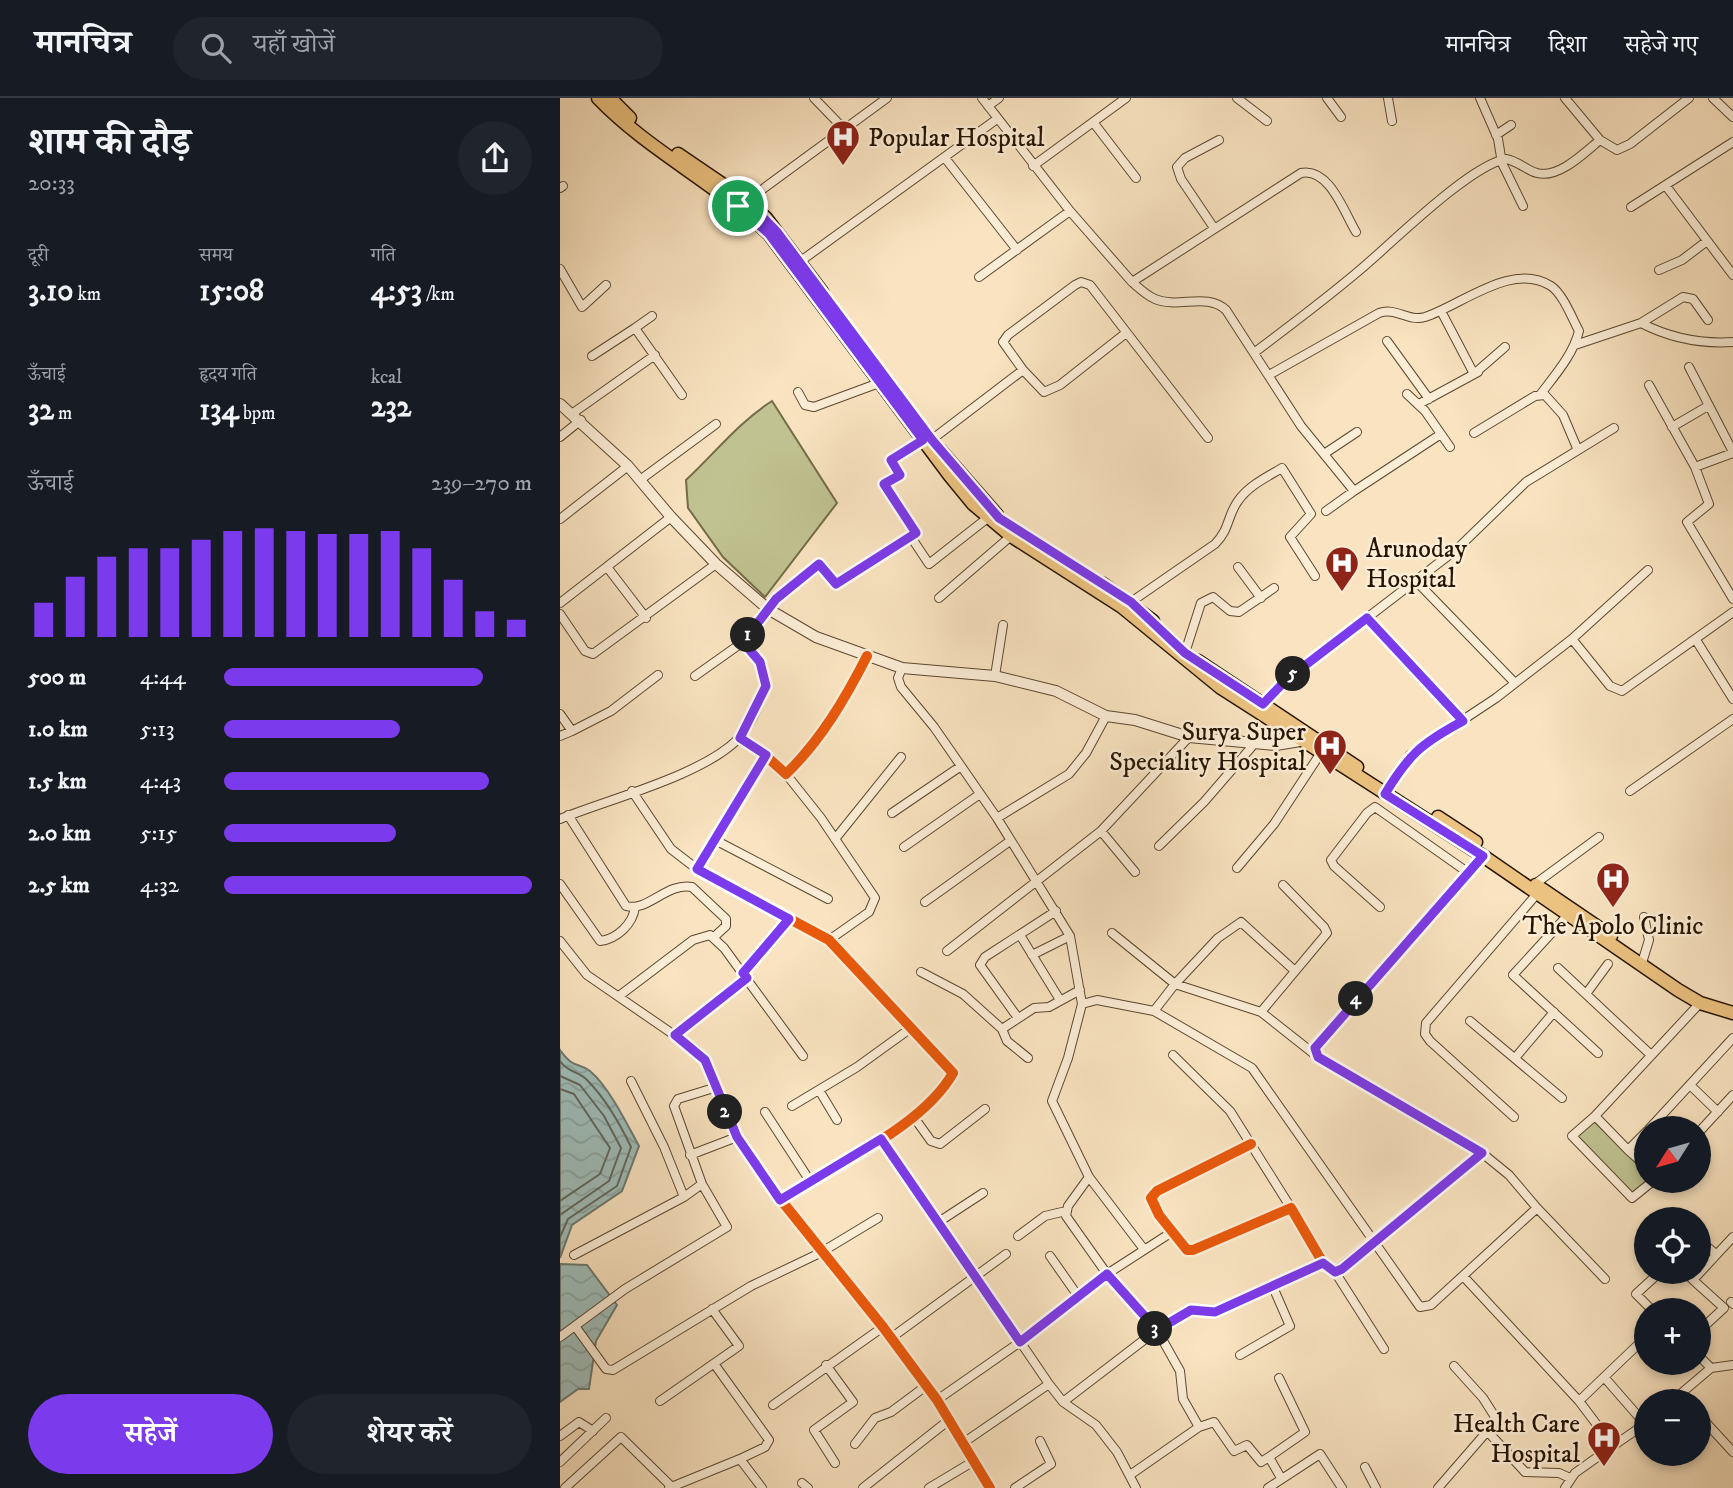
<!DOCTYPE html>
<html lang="hi">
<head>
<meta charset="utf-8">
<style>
	body { margin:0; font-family:"IM FELL DW Pica","Noto Serif Devanagari",serif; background:#20242c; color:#f1f3f6; height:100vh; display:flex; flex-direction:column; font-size:26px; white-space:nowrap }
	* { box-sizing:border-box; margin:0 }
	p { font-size:23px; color:#9ea1a6 }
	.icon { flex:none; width:38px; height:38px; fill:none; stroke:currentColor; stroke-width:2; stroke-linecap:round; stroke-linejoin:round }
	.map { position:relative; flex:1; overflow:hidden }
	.details { display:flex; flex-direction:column; background:#171b24; width:560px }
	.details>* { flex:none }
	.needle { width:46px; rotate:233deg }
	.fabs { position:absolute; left:1074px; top:1018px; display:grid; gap:14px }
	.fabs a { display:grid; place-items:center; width:77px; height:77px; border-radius:50%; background:#171b24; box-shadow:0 4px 10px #0003; font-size:35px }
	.pin { position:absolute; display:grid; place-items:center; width:60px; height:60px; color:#fff; margin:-30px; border:4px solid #fff; border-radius:50%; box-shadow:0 2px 7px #0007 }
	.km { position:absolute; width:35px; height:35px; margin:-18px; border-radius:50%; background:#222; color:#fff; font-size:19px; line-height:35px; text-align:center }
	.round { display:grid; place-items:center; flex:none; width:74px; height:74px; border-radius:37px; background:#20242c }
	.summary { display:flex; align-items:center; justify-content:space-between; height:119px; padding:0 28px }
	h1 { font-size:38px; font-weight:700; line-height:52px }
	.metrics { display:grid; grid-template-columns:repeat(3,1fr); gap:10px; height:119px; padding:7px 28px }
	.metrics div { display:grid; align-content:center }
	.metrics b { font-size:30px; font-weight:700 }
	.metrics small { font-size:19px; font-weight:400 }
	.metrics p { font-size:19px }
	.chart { height:196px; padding:14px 28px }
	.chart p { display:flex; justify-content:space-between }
	.chart svg { width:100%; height:126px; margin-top:7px; stroke:#7c3aed; stroke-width:6 }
	.primary-button { display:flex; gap:14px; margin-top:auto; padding:14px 28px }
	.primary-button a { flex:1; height:80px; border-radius:42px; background:#7c3aed; color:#fff; font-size:28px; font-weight:700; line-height:80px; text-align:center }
	.primary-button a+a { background:#20242c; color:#f1f3f6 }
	ul { padding:0 28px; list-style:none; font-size:23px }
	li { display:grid; grid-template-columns:112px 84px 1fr; align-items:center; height:52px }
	li i { height:18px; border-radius:9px; background:#7c3aed }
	header { display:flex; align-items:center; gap:42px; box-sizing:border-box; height:98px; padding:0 35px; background:#171b24; border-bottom:2px solid #363941 }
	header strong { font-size:33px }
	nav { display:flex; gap:38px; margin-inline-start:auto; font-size:24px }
	.search { width:490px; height:63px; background:#20242c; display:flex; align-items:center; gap:18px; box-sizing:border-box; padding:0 24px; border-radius:38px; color:#9ea1a6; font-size:26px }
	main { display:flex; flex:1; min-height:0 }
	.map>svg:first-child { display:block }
</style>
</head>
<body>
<header>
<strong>मानचित्र</strong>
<div class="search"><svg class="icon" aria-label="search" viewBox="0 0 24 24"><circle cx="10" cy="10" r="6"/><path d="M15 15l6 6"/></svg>यहाँ खोजें</div>
<nav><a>मानचित्र</a><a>दिशा</a><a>सहेजे गए</a></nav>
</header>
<main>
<section class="details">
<div class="summary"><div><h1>शाम की दौड़</h1><p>20:33</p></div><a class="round"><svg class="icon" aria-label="share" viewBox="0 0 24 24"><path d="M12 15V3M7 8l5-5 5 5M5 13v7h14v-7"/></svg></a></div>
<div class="metrics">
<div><p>दूरी</p><b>3.10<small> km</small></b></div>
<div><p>समय</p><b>15:08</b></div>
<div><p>गति</p><b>4:53<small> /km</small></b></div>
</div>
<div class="metrics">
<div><p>ऊँचाई</p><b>32<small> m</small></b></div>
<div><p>हृदय गति</p><b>134<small> bpm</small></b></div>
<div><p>kcal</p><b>232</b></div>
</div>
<div class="chart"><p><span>ऊँचाई</span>239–270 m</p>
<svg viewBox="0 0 160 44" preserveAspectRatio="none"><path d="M5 44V32M15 44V23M25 44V16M35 44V13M45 44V13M55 44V10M65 44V7M75 44V6M85 44V7M95 44V8M105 44V8M115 44V7M125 44V13M135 44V24M145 44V35M155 44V38"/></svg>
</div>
<ul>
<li><b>500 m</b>4:44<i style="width:84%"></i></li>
<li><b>1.0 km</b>5:13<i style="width:57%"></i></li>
<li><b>1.5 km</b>4:43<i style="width:86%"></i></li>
<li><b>2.0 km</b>5:15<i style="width:56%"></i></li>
<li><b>2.5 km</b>4:32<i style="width:100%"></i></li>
</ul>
<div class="primary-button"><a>सहेजें</a><a>शेयर करें</a></div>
</section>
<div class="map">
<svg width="1173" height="1390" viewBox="0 0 1173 1390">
	<defs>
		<pattern id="water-waves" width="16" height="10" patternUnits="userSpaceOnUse" patternTransform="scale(1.75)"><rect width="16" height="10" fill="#9fbdb9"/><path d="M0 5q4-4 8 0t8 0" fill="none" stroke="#89a29d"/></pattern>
	</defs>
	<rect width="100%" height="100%" fill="#f9e3c0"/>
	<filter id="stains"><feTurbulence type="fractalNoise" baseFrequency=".00286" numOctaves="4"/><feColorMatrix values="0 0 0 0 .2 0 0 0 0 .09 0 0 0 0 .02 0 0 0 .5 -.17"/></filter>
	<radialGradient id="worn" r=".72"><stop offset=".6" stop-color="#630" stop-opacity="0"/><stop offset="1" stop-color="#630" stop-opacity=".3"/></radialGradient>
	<path fill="#c0c391" stroke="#736c48" stroke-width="2" d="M212,303L277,405L205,499L163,459L128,410L126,382C155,355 179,324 212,303Z
		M1034,1023L1087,1074V1083L1070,1098L1014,1041Z"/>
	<path fill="url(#water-waves)" stroke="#6f796f" stroke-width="2" d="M0,952C15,972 16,963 30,973C49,989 67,1026 79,1048L62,1093L12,1127L0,1160Z
		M0,1166L27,1167L57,1207L36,1243L29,1291H18L0,1304Z"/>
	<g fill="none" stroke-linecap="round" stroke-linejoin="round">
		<path stroke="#62685c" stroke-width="2" d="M0,963C8,975 19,973 27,982C45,1000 60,1026 71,1049L57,1088L8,1121L0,1139
			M0,978L20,987L44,1018L61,1050L49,1083L0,1117
			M0,991L14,996L50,1050L40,1076L0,1103"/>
		<g stroke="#5b4830" stroke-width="10">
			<path id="minor" d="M254,0L284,31
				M422,0L510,113L572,184L741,75C769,69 784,114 796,134
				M677,0L707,23
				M767,0L781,19
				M828,0L832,23
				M920,0L938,41L942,65L963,108
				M1005,0L1040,42L1057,52L1070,46L1129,0
				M1153,0L1173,19
				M428,8L439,0
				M533,24L576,80
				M936,37L951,27
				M385,60L457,152
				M473,68L566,0
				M1106,88L1173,177
				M0,90L3,88
				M185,104L327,0
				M1071,109L1173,44
				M654,130L621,81L617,69L625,60L659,42
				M238,165L437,21
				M0,171L22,209L46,187
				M1099,172L1122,162L1147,143
				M419,179L510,113
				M572,184C579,190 586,197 595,201C618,211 647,194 666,212L741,328L794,393L881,336L890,349
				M881,213L914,276L945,249
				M1081,225L1123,199L1133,201L1148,222
				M75,230L92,218
				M566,235L500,287L484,294L463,272L443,244L448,237L515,187L521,184L530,187L648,340
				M827,243L869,301
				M1015,247L1081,225C1110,240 1141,246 1173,244
				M695,254C731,227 767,200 801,171C832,145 910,67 946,61C958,63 966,72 977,75C999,81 1025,54 1040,42
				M32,258L75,230L122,297
				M1129,269L1173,354
				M709,277L819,215C836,209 848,224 865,219C902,207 952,163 991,188C1003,196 1012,220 1019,233C1013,257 995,277 980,297
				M1089,287L1135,369L1149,406L1127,424L1173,501
				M238,294L245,307L254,309L319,285
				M847,296L865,313L881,336
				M859,306L918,274
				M13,315L95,257
				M1112,329L1148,308
				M914,335L975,298L985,297L1003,317L1017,350
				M0,339L21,322
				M366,346L463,272
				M764,356L797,334
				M1135,369L1173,355
				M80,382L156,326
				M766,413L794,393
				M0,421L68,368
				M351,439L369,466L430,418
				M47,469L86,520
				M678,469L701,500
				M856,483L955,585
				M379,500L451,438
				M0,505L111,419
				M568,506L655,446C670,431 667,418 678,403C688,388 707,379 722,370L751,416L730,439L755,478
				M0,516L25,553L33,556L156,466
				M807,520L903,623
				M1012,541L1088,472
				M1136,542L1173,601
				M307,558C285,601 261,642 226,676L206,658L137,771L269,842L393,975C362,1030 273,1067 221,1102L323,1229L377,1302L430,1390
				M623,561L641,505L653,499L670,513L679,514L714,490
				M342,570L338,580L341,589L374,629L437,720L510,838L522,906L508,960L492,1003L529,1079L508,1108L506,1118L547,1176L597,1232L631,1212L655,1214L763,1165
				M135,578L183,544L216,501L259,466L276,486L356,435L324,386L340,377L331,362L363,342
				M435,578L443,527
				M700,608L726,582L897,451L966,384L1054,330
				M0,616L12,633L0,638
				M12,633L51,613L98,577
				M180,640L206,658
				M226,676L261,720L315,800L309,814L269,842
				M72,693L111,751L137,771
				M1070,693L1173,621
				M825,696L850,657L936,600L1012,541L1050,588L1062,593L1173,514
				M332,715L401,668
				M8,717L66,808C88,814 107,784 132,789L166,821V828L154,839
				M437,720L509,676L526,655L546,618
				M0,721C49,701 143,677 178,641C191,628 199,606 206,588L200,564L183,544
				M541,733L575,774
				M275,741L341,659
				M155,742L268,801
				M599,748L644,704L695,645
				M344,749L420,696
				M677,770L714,726L760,656
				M0,786L40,843C57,841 73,826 75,809
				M975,786L1039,739
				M365,804L450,743
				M820,809L774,768L771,762L807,715L815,709L910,776
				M1007,818L953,877L1038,955
				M552,835L615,886L658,840L681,824L735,873
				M460,837L500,902
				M0,843L27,877L136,952L152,974L166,1019L177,1039L221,1102
				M387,853L541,733L629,639
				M472,857L510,838
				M1081,868L1089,842L1084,819
				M998,870L1091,957
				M361,874L403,896L442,931L474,910L489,909L520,892
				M183,875L229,821
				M1026,896L1048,866
				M59,898L133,842L150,837L164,850L243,958
				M522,906L537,902L594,913L615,886L701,914L758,959
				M594,913L692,970L860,1209L871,1207L977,1110L949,1077L922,1055
				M701,914L767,835L764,829L723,787
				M458,920L420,867L425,859L496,813
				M910,923L1002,1000
				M442,931L447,943L468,960
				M115,937L187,880
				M613,957L670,1013L731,1110
				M955,960L994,914
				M1130,987L1158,1014
				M259,992L277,1022
				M232,1008L297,969L351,930
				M205,1014L250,1083
				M353,1018L371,1043L380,1046L425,1011
				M1035,1018L1012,1038L1072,1100L1093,1083
				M954,1019L870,943L865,936L866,925L976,797
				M1089,1031L1173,940
				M1087,1033L1068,1052L1035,1018L1140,905
				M1139,1034L1173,997
				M321,1040L489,1286L503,1304L536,1327L557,1354L576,1390
				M691,1046L597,1093L591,1100L599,1117L627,1152H633L731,1110L763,1165L775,1174L922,1055L758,959L755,949L923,758
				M1068,1052L1087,1069
				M130,1057L177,1039
				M529,1079L583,1150
				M124,1099L142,1086
				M977,1110L1045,1181
				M1110,1116L1116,1122
				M377,1125L423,1095
				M458,1138L485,1118L506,1113
				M1139,1142L1156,1156
				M14,1157L124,1099L104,1049L71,983
				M490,1158L518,1198
				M775,1174L824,1251
				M1125,1174L1133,1182L1173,1139
				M904,1179L1019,1303L1053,1348L1085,1326
				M1133,1182L1164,1210L1139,1233
				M1171,1204L1173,1206
				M1093,1213L1076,1196L1100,1174
				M15,1228L46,1271L53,1272L191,1188L260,1155L318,1120
				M0,1239L65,1191L167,1129L142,1086L114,1008L118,1001L157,989
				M331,1240L446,1156
				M680,1257L730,1228L713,1189
				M1139,1258L1151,1270L1173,1267
				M155,1267L209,1342L205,1349L180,1361
				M266,1267L293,1304L254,1332L275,1365
				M1044,1279L1085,1326L1087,1325
				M377,1302L460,1244L547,1176L612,1134
				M100,1303L179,1248L152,1211
				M1019,1303L1087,1238
				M503,1304L597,1232L620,1273L623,1301L639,1329L570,1377
				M1111,1304L1151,1270
				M213,1307L323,1229
				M1139,1317L1173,1354
				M639,1329L654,1324L674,1353L687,1347L701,1364L709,1359L721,1380
				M929,1335L965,1374L999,1375L1010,1380
				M0,1338L19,1324L33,1333
				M403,1345L489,1286
				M295,1346L315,1320L331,1314L366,1288
				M709,1359L745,1334L719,1280
				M0,1364L46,1320
				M805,1369L816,1390
				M242,1385L248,1390
				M5,1390L61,1339L112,1389
				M109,1390L180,1361L202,1390
				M303,1390L389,1322
				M369,1390L414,1363
				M455,1390L491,1366L480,1343
				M708,1390L760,1356L782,1390
				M878,1390L937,1322L923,1300L894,1268
				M1005,1390L1015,1375L1053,1348"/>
		</g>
		<g stroke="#5b4830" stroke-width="12">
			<path id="tertiary" d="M0,306L68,368L111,419L156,466L208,511L256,539L342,570L435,578L496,593L546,618L575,622L629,639L716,647L746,642"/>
		</g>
		<g stroke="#261400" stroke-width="15">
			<path id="primary" d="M38,0C89,53 156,85 209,136L390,378L413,406L451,438L562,509L661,590L923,758L1118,892L1140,905L1173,915
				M50,0L70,20
				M118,56L187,103L206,120L262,194
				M380,352L437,417
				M543,486L593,523
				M638,563L797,669
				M878,719L916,744
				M976,787L1051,838"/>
		</g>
		<use href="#minor" stroke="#fbedd6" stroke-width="8"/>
		<use href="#tertiary" stroke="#fbedd6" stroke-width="10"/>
		<use href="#primary" stroke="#ecc280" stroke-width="12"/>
		<g stroke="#fbedd6" stroke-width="15">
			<path id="cycleway" d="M307,558C285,601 261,642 226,676L206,658L137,771L269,842L393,975C362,1030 273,1067 221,1102L323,1229L377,1302L430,1390
				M691,1046L597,1093L591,1100L599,1117L627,1152H633L731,1110L763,1165L775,1174L922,1055L758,959L755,949L923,758"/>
		</g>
		<use href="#cycleway" stroke="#e8590c" stroke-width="10"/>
	</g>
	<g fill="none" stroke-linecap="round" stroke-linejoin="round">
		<g stroke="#fff" stroke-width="14">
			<path id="route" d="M187,103L217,134L372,342L439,420L571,504L625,555L703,606L726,582L807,520L903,623C862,645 849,656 825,696L923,758L755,950L758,959L922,1055L782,1171L775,1174L763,1165L655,1214L631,1212L597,1232L547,1176L460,1244L321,1041L220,1102L177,1039L145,962L115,937L187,880L183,875L229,821L137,771L206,657L180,640L206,588L200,564L183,544L216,501L259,466L276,486L356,435L324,386L340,377L331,362L363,342L209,136L178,108Z"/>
		</g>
		<use href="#route" stroke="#7c3aed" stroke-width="9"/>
	</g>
	<defs>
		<g id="hospital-pin" transform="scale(1.75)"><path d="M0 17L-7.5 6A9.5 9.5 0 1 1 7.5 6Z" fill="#8f2418" stroke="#fbedd6"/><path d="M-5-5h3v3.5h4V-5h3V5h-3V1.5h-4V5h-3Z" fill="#fff"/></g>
	</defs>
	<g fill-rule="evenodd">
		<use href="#hospital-pin" x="283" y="39"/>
		<use href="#hospital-pin" x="782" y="465"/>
		<use href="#hospital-pin" x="770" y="648"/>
		<use href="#hospital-pin" x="1053" y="781"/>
		<use href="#hospital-pin" x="1044" y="1340"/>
	</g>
	<g text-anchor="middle" stroke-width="5" stroke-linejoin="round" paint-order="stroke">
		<g font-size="26" fill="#261400" stroke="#fbedd6" text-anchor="start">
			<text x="308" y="48">Popular Hospital</text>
			<text x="806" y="459">Arunoday<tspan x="806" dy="30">Hospital</tspan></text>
			<text x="746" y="642" text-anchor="end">Surya Super<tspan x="746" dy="30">Speciality Hospital</tspan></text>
			<text x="1053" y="836" text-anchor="middle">The Apolo Clinic</text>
			<text x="1020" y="1334" text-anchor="end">Health Care<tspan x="1020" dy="30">Hospital</tspan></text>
		</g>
	</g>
	<rect width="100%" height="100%" filter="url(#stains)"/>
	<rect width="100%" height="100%" fill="url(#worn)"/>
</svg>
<div class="fabs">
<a><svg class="needle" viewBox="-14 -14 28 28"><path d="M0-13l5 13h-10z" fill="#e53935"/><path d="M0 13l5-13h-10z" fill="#9ea1a6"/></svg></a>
<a><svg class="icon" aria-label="locate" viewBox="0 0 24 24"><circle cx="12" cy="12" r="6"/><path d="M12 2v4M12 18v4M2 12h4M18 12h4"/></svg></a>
<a>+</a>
<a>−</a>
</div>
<div class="pin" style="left:178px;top:108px;background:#1e9e55"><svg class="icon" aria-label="arrive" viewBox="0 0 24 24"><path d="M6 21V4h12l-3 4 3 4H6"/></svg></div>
<b class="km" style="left:188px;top:537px">1</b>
<b class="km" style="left:165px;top:1014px">2</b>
<b class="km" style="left:595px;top:1231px">3</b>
<b class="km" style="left:796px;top:901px">4</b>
<b class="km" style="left:733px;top:576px">5</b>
</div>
</main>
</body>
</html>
